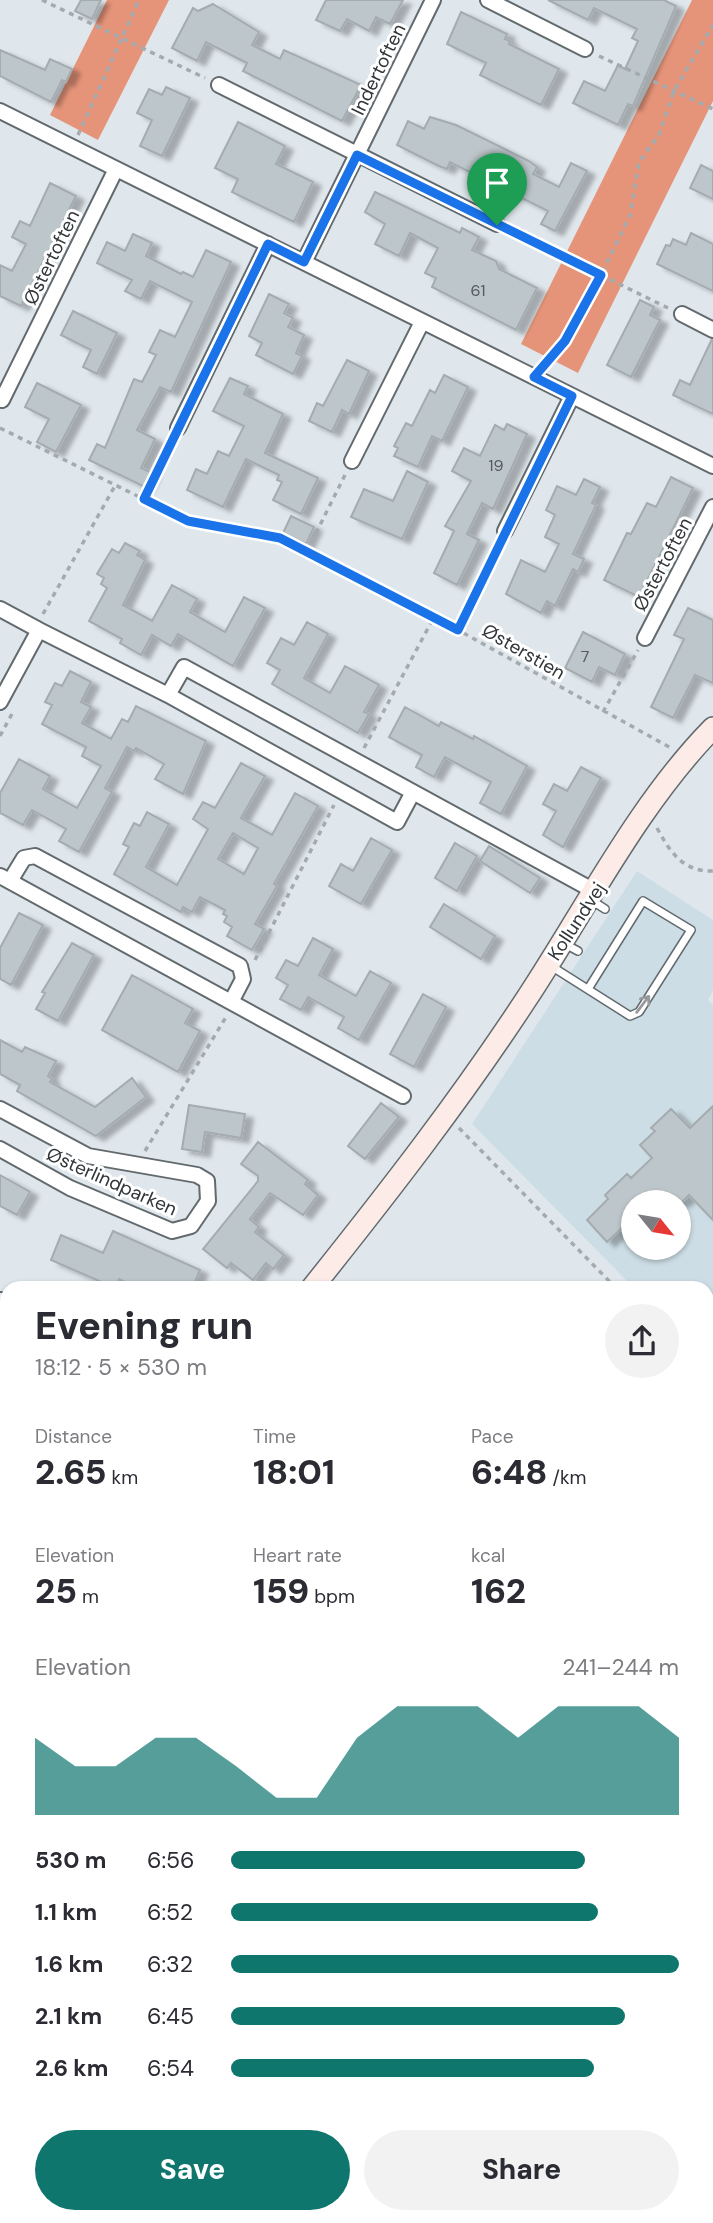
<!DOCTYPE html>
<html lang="en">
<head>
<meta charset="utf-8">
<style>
	body { margin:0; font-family:"DM Sans",sans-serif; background:#f2f2f3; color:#2b2b33; height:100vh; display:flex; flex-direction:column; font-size:26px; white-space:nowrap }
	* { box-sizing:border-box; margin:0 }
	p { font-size:23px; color:#7c7c81 }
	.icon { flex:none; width:38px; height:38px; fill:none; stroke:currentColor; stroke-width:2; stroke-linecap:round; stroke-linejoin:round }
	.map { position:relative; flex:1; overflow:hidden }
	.drawer { position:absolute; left:0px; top:1281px; width:714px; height:943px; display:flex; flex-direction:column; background:#fff; border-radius:21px 21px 0 0; box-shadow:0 2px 5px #0004 }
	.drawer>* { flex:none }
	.needle { width:46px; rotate:120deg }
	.tools { position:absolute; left:621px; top:1190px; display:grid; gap:14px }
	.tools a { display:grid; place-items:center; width:70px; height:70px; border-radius:50%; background:#fff; box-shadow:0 2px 5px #0004; font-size:35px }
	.pin { position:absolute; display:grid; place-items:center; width:60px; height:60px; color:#fff; margin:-72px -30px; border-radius:50% 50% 50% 0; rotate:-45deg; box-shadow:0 0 7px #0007 }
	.pin .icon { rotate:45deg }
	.round { display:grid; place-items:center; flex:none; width:74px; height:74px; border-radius:37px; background:#f2f2f3 }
	.overview { display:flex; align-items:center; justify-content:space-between; height:119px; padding:0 35px }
	h1 { font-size:38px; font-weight:800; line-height:52px }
	.figures { display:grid; grid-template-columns:repeat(3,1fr); gap:10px; height:119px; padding:7px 35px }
	.figures div { display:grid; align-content:center }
	.figures b { font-size:35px; font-weight:800 }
	.figures small { font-size:19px; font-weight:400 }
	.figures p { font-size:19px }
	.chart { height:196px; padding:14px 35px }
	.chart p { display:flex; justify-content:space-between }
	.chart svg { width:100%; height:126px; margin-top:7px; fill:#0f766e; opacity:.7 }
	.action { display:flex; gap:14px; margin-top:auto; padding:14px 35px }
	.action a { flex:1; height:80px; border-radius:42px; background:#0f766e; color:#fff; font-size:28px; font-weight:800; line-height:80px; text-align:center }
	.action a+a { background:#f2f2f3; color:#2b2b33 }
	ul { padding:0 35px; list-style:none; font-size:23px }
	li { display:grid; grid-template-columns:112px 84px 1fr; align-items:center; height:52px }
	li i { height:18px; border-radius:9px; background:#0f766e }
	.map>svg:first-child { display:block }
</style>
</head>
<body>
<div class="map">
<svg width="713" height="2223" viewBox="0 0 713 2223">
	<defs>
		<filter id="shadow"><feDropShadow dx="8" dy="4.5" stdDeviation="2" flood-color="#0004"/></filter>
	</defs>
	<rect width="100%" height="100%" fill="#dfe7ec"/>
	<path fill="#cddde5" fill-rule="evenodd" d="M637,871L713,920V990L708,1000L713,1005V1368L707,1362V1288H634L472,1124ZM634,1202H679V1248H634Z"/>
	<path fill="#e69479" d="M107,0H169L98,140L50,115Z
		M692,0H713V101L578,373L521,344Z
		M707,1823L713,1826V1869L707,1866Z"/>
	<path fill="#bdc6ca" stroke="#a4acb0" stroke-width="2" fill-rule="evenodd" filter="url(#shadow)" d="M81,0H101L92,19L75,11Z
		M326,0H403L390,24L376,17L369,31L347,19L340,31L316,20Z
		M548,0H664L676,6L633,106L628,104L618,125L573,103L584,81L605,91L618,65L625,69L638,41L632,38L637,29L594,8L588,20Z
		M213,4L259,32L252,45L280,59L284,50L361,85L342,121L243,71L247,63L206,42L197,61L172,48L193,8L198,11Z
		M461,12L507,34L505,39L510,41L509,44L559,69L541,105L480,75L486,63L447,44Z
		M0,50L45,70L50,59L72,69L66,82L62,80L51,102L0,76Z
		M166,87L190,98L162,156L140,146L152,120L137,113L149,89L162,95Z
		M430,117L456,125L529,161L537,167L533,174L559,187L571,163L587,171L555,231L541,224L548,211L450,162L447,169L439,166L397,145L408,121L424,129Z
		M238,122L285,146L276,164L313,182L294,222L232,192L238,179L215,168Z
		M701,165L713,171V199L690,188Z
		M50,183L76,196L21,306L0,296V265L12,271L26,244L12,237L20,221L30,226Z
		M375,192L460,233L462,228L479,237L472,250L496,261L499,269L537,288L516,330L432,287L436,278L425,273L438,248L410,233L399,256L375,244L385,224L365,212Z
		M691,233L713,244V291L657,264L666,245L670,246L673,239L686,245Z
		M133,234L152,243L146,256L181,274L183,272L193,277L206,250L231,262L171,392L160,387L137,430L155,439L141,468L152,473L145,487L89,460L97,444L105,448L134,379L142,382L156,355L149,352L160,330L175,337L192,302L150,281L141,299L125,291L132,280L97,263L107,242L125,251Z
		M269,294L289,304L284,313L293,318L288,327L304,335L296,353L302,356L293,374L256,355L262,343L249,336Z
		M640,300L654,307L650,315L660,320L631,377L607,365Z
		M73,311L117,333L97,374L83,367L91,350L61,335Z
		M712,339L713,340V414L673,395L680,380L690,385Z
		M347,360L369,371L349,414L342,410L332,432L309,421L317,403L323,406Z
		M444,375L468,387L442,441L432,436L418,467L394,456L398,448L394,446L406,423L412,426L430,390L435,393Z
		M230,378L248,386L244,394L283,414L265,453L318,478L301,514L273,500L282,482L277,480L279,475L246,459L223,507L187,490L196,469L207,474L218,451L229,456L244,426L213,411Z
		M37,383L81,405L56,452L37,442L49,419L25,407Z
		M507,424L527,434L493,509L482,503L467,534L479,540L457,585L434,573L454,531L445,526L471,481L452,471L464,448L480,456L495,425L504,430Z
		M407,471L428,482L402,539L351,517L364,489L393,501Z
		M671,477L693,488L639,597L604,580L627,533L631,534L647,503L656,507Z
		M584,479L600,487L592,503L596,505L573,554L584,559L578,572L573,569L555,606L547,601L541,613L506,594L521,560L545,572L559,544L545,537L555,515L546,510L557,486L576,495Z
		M291,516L314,527L306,544L283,533Z
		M125,543L140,551L137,555L145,560L123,605L152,621L172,585L197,599L190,612L225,632L244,597L265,608L233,666L178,634L171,646L152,635L141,655L120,643L122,639L89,621L107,588L101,584L104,578L97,574L112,549L119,553Z
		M688,608L713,620V683L695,675L673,718L651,707L684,639L674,635Z
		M307,622L328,634L304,678L330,693L345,666L379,685L364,712L369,714L358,733L272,684L280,670L267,663L281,638L294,645Z
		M583,632L625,654L615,675L599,667L592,682L565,668Z
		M70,671L91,682L81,702L91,707L82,723L111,739L122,719L128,722L136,706L206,741L183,794L155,779L164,764L136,748L134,751L127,747L105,788L112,792L79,852L59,841L66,829L32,810L23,825L0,813V793L19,759L50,776L43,789L77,808L101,766L82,756L86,747L42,724L52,705L45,702L55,683L62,686Z
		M405,707L439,726L441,722L473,739L474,736L527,766L501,814L480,803L491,782L445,757L434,777L416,767L422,755L389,737Z
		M241,763L265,776L241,818L272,835L295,793L318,806L274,884L277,886L255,924L264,929L252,950L227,936L232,927L224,922L227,916L223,914L225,910L200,897L192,912L183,907L181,912L114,874L129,847L123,844L134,823L140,826L147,812L169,824L146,867L177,885L208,829L193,819L203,802L215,808ZM233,833L258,848L244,874L218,859Z
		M581,767L601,778L563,847L543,835L556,811L543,804L554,784L567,791Z
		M371,838L392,850L361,904L329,886L341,864L353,871Z
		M455,843L477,856L457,891L435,878Z
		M489,846L540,878L530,893L480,861Z
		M444,904L495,936L481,959L430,927Z
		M19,913L43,925L11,985L0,979V948Z
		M313,938L333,949L319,975L356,996L370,971L391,983L359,1040L338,1028L344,1017L308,997L301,1010L280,999L288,985L276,978L286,960L298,966Z
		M72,943L94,955L58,1021L36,1009L45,993L42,992Z
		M132,975L193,1009L185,1023L200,1031L178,1072L102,1030Z
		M423,994L446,1007L414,1067L390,1054Z
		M0,1040L22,1052L25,1047L56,1061L48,1076L52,1079L50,1082L95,1107L132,1078L146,1097L96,1136L17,1091L20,1085L0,1074Z
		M381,1103L399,1117L365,1159L348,1146Z
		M189,1105L245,1114L241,1138L205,1132L202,1152L182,1149Z
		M713,1106V1220L689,1195L682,1202H634V1236L624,1226L607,1242L587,1220L608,1199L605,1195L627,1174L631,1178L652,1158L640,1145L655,1131L651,1128L671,1109L690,1128Z
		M258,1142L308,1180L305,1184L318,1195L303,1215L270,1193L250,1219L259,1227L255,1232L284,1255L273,1269L266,1263L253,1280L231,1263L227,1268L203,1249L258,1181V1176L241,1164Z
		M0,1175L30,1192L17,1215L0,1206Z
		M113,1231L200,1270L192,1288H138L119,1279L115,1288L51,1260L61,1235L103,1253Z"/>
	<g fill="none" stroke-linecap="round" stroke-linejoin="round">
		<g stroke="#626a6e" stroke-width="10">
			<path id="lane" d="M591,900L605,909
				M563,943L578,951
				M551,966L630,1016L639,1012L691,930L643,901L588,989"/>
		</g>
		<g stroke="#626a6e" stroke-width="18">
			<path id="street" d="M488,0L585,49
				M219,85L497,224
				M0,111L713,466
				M304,262L433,0
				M682,314L713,330
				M2,400L116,169
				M178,428L268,244
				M352,461L422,322
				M505,531L572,396
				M0,609L39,630
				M645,638L713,507
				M168,695L184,667L596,892
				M0,702L39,630L168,695L397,822L413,792
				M0,876L403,1096
				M10,881L24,858L35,856L240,966L243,979L231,1002
				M0,1109L88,1156L197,1175L207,1181L208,1201L191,1226L172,1231L70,1188L0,1149
				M0,1300L7,1304
				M0,1319L7,1323
				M4,1383L7,1387
				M0,1420L7,1412
				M0,1848L7,1853
				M707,2028L713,2031
				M458,2217L465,2223
				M253,2223L254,2217"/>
		</g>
		<g stroke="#626a6e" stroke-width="24">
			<path id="secondary" d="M312,1288C387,1194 461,1099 527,998C585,910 639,803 713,728
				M0,1676L7,1669
				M707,1768L713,1772
				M707,1793L713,1796"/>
		</g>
		<path stroke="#a4abaf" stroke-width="3.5" stroke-dasharray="5 5" stroke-linecap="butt" d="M42,0L205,78
			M599,56L713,109
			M78,135L139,0
			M511,231L668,308
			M545,365L565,341L601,275L630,215L639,162L659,135L674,91L713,25
			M0,428L188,521L280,538L458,630L671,748
			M144,499L172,441
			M307,551L345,475
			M43,614L116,484
			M458,630L499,543
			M603,712L638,650
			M0,736L13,712
			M364,748L434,617
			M657,828C670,852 683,872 713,871
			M255,960L334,805
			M459,1128L616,1288
			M145,1151L226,1017
			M707,1381L713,1387
			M707,1817L713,1820
			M235,2223V2217
			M275,2223L278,2217"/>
		<use href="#lane" stroke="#fff" stroke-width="7"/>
		<use href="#street" stroke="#fff" stroke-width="14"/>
		<use href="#secondary" stroke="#fcebe6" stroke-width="21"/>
	</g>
	<defs><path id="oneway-shaft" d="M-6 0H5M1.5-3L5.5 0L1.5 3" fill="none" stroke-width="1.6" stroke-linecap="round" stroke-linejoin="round" transform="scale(1.75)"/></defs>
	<use stroke="#989a9c" href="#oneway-shaft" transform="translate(643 1004) rotate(-53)"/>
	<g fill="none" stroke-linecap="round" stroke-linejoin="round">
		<g stroke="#fff" stroke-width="14">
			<path id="route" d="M357,155L601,275L565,341L534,377L572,396L458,630L280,538L188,521L144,499L268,244L304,262Z"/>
		</g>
		<use href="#route" stroke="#1a73e8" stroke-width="9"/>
	</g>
	<g text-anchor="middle" stroke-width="6" stroke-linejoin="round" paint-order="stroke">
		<g font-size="16" fill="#555a5c">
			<text x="478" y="296">61</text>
			<text x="496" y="471">19</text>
			<text x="585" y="662">7</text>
		</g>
		<g font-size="19" fill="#323638" stroke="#fff">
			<text transform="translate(378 69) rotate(-64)" y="7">Indertoften</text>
			<text transform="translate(51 257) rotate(-64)" y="7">Østertoften</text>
			<text transform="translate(662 564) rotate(-62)" y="7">Østertoften</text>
			<text transform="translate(524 651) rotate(30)" y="7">Østerstien</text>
			<text transform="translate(576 921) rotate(-57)" y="7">Kollundvej</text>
			<text transform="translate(112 1181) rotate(24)" y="7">Østerlindparken</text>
		</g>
	</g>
</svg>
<div class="tools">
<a><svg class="needle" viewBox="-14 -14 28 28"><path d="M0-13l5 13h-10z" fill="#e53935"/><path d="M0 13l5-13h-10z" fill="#7c7c81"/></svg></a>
</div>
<div class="pin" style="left:497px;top:225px;background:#1e9e55"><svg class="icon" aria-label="arrive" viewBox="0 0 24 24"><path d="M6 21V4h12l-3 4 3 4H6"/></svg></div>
<section class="drawer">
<div class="overview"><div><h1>Evening run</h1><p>18:12 · 5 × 530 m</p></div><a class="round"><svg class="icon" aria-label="share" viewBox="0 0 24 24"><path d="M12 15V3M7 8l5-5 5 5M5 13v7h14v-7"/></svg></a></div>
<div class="figures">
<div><p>Distance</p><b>2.65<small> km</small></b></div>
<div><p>Time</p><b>18:01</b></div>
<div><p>Pace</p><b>6:48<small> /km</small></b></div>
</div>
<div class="figures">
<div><p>Elevation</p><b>25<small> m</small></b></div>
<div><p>Heart rate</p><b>159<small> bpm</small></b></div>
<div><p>kcal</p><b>162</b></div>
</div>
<div class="chart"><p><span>Elevation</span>241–244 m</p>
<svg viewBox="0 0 160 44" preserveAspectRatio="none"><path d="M0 44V17L10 27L20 27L30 17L40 17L50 27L60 38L70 38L80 17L90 6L100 6L110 6L120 17L130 6L140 6L150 6L160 17V44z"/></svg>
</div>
<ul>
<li><b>530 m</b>6:56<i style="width:79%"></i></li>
<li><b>1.1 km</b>6:52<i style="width:82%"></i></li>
<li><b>1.6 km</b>6:32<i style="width:100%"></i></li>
<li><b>2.1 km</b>6:45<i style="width:88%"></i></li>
<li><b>2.6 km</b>6:54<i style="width:81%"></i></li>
</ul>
<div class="action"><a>Save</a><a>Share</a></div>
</section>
</div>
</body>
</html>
